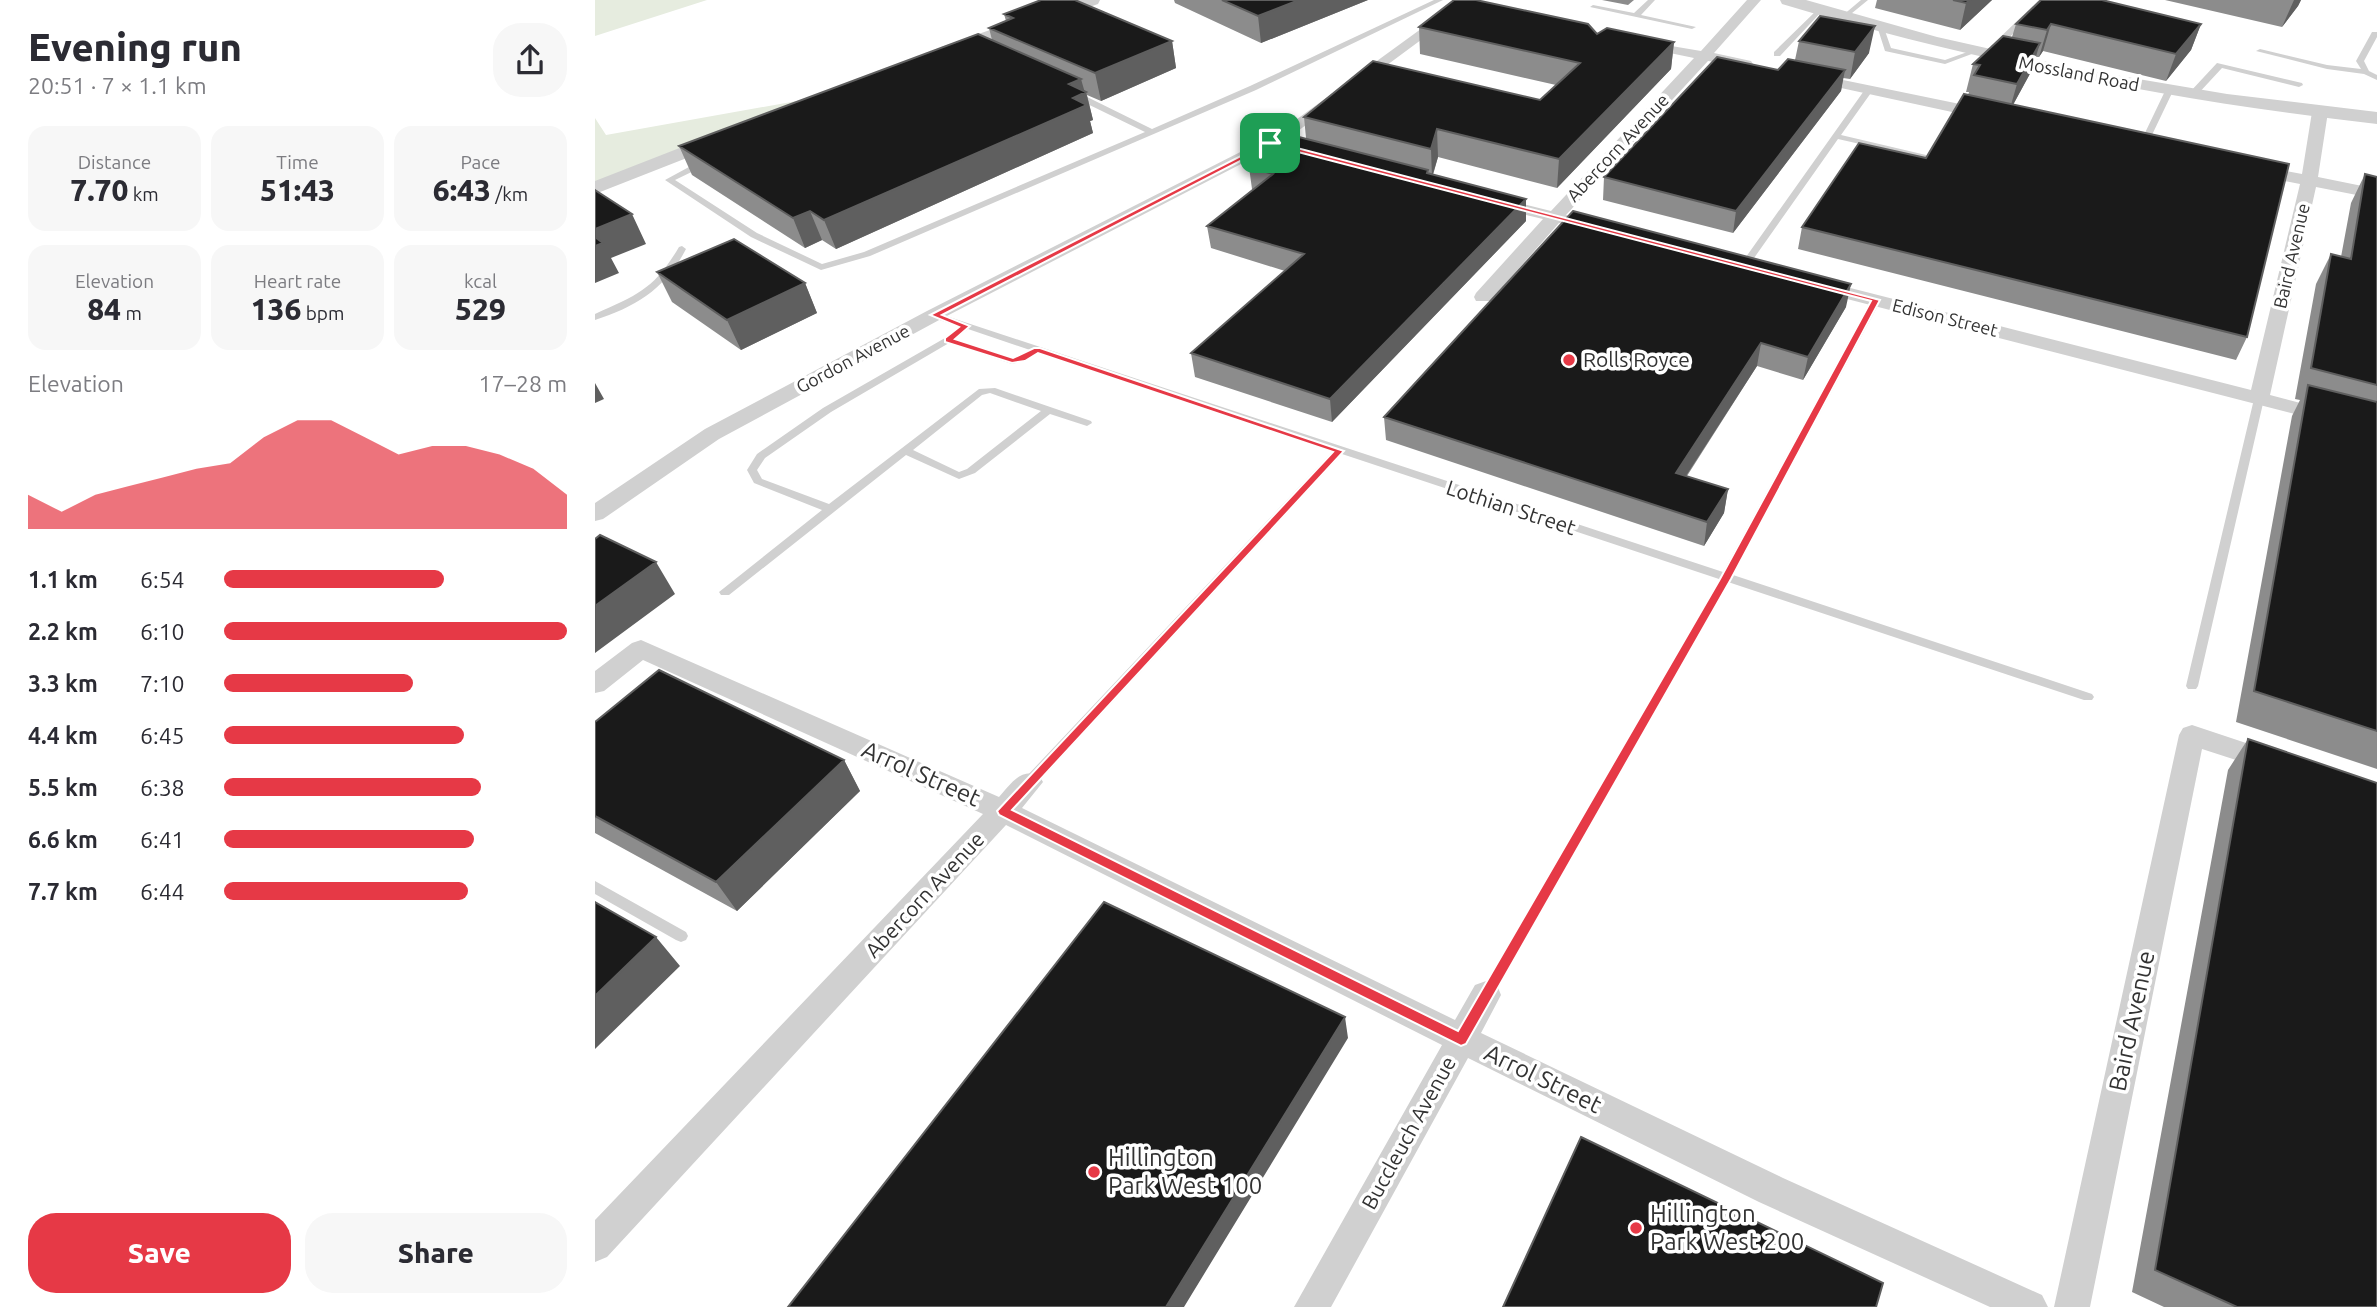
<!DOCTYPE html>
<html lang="en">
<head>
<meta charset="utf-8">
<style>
	body { margin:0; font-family:Ubuntu,sans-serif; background:#f7f7f7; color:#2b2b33; height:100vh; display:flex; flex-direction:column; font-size:26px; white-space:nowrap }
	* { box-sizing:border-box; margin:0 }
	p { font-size:23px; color:#7c7c81 }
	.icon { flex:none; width:38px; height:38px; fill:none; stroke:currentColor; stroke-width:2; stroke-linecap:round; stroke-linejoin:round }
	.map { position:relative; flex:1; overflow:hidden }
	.sheet { display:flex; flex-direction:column; background:#fff; width:595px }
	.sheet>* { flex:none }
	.pin { position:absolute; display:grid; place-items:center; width:60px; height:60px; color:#fff; margin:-30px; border-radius:14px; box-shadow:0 4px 10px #0006 }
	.round { display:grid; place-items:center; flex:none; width:74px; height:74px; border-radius:28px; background:#f7f7f7 }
	.headline { display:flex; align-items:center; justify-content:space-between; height:119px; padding:0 28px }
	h1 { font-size:38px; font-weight:800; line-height:52px }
	.figures { display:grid; grid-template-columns:repeat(3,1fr); gap:10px; height:119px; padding:7px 28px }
	.figures div { display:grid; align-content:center; border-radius:18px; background:#f7f7f7; text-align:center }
	.figures b { font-size:30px; font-weight:800 }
	.figures small { font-size:19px; font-weight:400 }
	.figures p { font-size:19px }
	.chart { height:196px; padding:14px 28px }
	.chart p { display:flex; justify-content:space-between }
	.chart svg { width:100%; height:126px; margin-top:7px; fill:#e63946; opacity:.7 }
	.action { display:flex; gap:14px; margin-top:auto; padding:14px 28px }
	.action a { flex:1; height:80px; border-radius:28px; background:#e63946; color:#fff; font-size:28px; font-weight:800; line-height:80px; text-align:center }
	.action a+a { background:#f7f7f7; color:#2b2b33 }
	ul { padding:0 28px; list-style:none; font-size:23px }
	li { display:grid; grid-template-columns:112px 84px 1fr; align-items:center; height:52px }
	li i { height:18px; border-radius:9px; background:#e63946 }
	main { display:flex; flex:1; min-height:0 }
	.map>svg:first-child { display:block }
</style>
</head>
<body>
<main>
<section class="sheet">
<div class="headline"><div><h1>Evening run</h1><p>20:51 · 7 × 1.1 km</p></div><a class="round"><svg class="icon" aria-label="share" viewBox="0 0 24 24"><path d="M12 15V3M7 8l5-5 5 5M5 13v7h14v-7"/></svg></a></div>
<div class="figures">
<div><p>Distance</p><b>7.70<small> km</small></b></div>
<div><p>Time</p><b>51:43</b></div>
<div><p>Pace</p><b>6:43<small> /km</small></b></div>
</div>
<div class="figures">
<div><p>Elevation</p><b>84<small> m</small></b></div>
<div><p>Heart rate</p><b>136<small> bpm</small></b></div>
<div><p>kcal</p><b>529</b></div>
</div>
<div class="chart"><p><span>Elevation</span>17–28 m</p>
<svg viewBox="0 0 160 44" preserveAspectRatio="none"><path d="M0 44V32L10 38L20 32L30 29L40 26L50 23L60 21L70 12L80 6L90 6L100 12L110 18L120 15L130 15L140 18L150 23L160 32V44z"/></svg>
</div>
<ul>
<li><b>1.1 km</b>6:54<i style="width:64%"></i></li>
<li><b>2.2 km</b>6:10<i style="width:100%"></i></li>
<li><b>3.3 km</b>7:10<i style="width:55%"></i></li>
<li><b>4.4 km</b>6:45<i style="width:70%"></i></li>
<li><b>5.5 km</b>6:38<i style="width:75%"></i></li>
<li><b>6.6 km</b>6:41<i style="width:73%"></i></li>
<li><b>7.7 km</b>6:44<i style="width:71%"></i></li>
</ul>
<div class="action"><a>Save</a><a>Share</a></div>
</section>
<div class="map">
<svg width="1782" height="1307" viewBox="0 0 1782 1307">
	<rect width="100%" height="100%" fill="#fff"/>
	<path fill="#e6ecdf" d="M0,0H112L0,36Z
		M213,99L0,184V118L11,135Z"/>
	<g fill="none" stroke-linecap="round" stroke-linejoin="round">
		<path stroke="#cdcdcd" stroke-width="4.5" stroke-dasharray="3.5 3.5" stroke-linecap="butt" d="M970,858L1123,592"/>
		<path stroke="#cdcdcd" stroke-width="5" stroke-dasharray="4.5 4.5" stroke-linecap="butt" d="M904,973L971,856"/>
		<path fill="#d0d0d0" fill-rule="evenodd" d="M839,0H848L661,90L275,256L226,270L156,237L70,180L105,161H111V165L80,180L162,233L227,264L269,252L550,132L476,96V92H482L557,129L655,86Z
			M1053,0H1060L1046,15L1101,27L1097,29L995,7L998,5L1039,13Z
			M1266,0H1273L1251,18H1247V16Z
			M1444,0H1451L1402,50H1396V46Z
			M1223,9L1228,10L1185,56H1179V52Z
			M1282,26L1289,28L1296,48L1350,60L1378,50L1382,52L1350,64L1290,51Z
			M1777,32H1782V37L1769,61L1774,71L1782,75V80L1769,74L1732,69L1661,51L1665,49L1732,65L1766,69L1761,61Z
			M1622,63L1707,83L1708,85L1704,87L1627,68L1601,96H1595V92Z
			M1271,88L1278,90L1246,135L1331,155V159L1243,139L1152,268H1146V264Z
			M1571,89L1578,91L1556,137L1549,139L1548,137Z
			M87,246L91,249C71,288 41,307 0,320V314C44,294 59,289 84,247Z
			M1281,297L1286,300L1138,575L1497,694L1499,697L1497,700H1489L1133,582H1126L1124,579L747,454L440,786L435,787L430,786L428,782L430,778L738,451L444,353L430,361L417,364L354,343L236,412L170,458L162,470L167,479L234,504L384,389L400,388L496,421L497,423L492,426L455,414L380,473L364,479L311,455L134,595H126L124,592L227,510L159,483L152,470L162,454L228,408L350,338L364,327L336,317L334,315L339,312L1128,572L1276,300ZM373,329L435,350L418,358L360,339ZM395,393L446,411L372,469L364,472L318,450L387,395Z
			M1664,396L1669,399L1603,686L1601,689H1593L1591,686L1659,399Z
			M0,881L91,932L93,936L91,940L86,942L81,940L0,894Z"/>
		<path fill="#d0d0d0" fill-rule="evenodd" d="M1152,0H1166L1119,53L1156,61L1158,64L1156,67L1113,61L971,215L1009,224L1012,228L1009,232L1003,233L964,223L895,301H881L879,297L881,293L948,219L893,206L890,202L893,198L899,197L956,211L1099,58L1041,46L1039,43L1041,40L1106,51Z
			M852,10L857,11V17L688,142L721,150L723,153L721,156L715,158L677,148L346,319L124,439L8,519L0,521V503L110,429L332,311L669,140L698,122Z
			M1214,73L1394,110L1402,115L1394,120L1209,80L1207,77Z
			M1725,107L1733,112L1723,177L1782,189V199L1721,187L1675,395L1782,423V435L1217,290L1215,286L1224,280L1656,390L1705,184L1653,174L1651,170L1659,165L1707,174L1717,112Z
			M46,640L404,797C416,784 425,768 444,775L448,782L427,808L860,1020L880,985L891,981L902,985L906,995L886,1033L1188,1178L1447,1295L1453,1307H1395L1164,1202L873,1058L736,1307H699L847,1045L411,825L12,1257L0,1262V1220L388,814L48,660L9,691L0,693V671L37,643Z
			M1597,725L1684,754L1688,761L1684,768L1675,771L1607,749L1495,1307H1459L1584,735L1588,728Z"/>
		<path fill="#d0d0d0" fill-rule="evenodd" d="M481,0H505L503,4L358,55L352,56L343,51L346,47Z
			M1185,0H1211L1342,37L1484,69L1632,94L1782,112V124C1579,101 1382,62 1187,4Z
			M123,133L133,139L130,143L0,194V181Z"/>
	</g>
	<path fill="#8c8c8c" d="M579,0H773L666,43L580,3Z
		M1007,0H1039L1033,5Z
		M1282,0H1397L1365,30L1280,8Z
		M1570,0H1706L1703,6L1687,27Z
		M409,14L577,41L581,68L506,101L492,95L498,120L495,121L498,133L241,249L227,240L210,248L97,175L84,146L397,40L394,28L411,21Z
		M1421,24H1606L1596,50L1571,81L1448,51L1444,57H1441L1437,70L1418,105L1652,337L1641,360L1203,249L1207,227L1331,158L1373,95L1374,92H1371L1378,64L1417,37Z
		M824,27L1002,34L1079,42L1076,69L962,188L843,157L838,175L931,221L737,422L600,377L596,353L690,271L616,248L612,226L658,189H657L654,167L711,138L709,117L945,100L961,85L825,54Z
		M1204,41L1274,53L1255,79L1248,78L1246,91L1138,233L1008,200L1009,177L1200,60Z
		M1770,174L1782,177V769L1641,722L1697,416L1705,400L1700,399L1721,284L1736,254L1746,257L1756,203Z
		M62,272L210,283L222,313L146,350L77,302Z
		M1251,307L1208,380L1162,366L1092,476L1133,489L1129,513L1109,546L791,440L789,417Z
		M0,722L249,760L265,791L142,911L0,833Z
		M1653,739L1782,1307H1569L1537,1292L1633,770Z"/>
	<path fill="#5f5f5f" d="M704,0H773L666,43L663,16Z
		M1375,0H1397L1365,30L1371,3Z
		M1699,0H1706L1703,6L1687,27Z
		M1456,24L1448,51L1444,57L1452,30Z
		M1606,24L1596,50L1571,81L1581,54Z
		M1280,26L1274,53L1255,79L1260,52Z
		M577,41L581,68L506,101L500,73Z
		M1079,42L1076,69L962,188L964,159Z
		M1445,43L1437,70L1414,112L1422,84Z
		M1250,70L1246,91L1138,233L1141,211Z
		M486,79L490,93L491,92L498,120L495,121L498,133L241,249L229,220L474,84Z
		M842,129L843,157L837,177L836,149Z
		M931,199V221L737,422L735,399Z
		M215,211L227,240L210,248L198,218Z
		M37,214L51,244L16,258L24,273L0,283V229Z
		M210,283L222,313L146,350L132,320Z
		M1256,284L1251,307L1208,380L1213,357Z
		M1166,343L1162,366L1078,496L1081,473Z
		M0,383L9,399L0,403Z
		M1133,489L1129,513L1109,546L1112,522Z
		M61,562L80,594L0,653V606Z
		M249,760L265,791L142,911L121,882Z
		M61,937L85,966L0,1049V996Z
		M750,1017L753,1038L589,1307H571Z"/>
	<path fill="#1a1a1a" stroke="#5f5f5f" stroke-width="2" d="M446,0H480L577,41L500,73L394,28L418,18L409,14Z
		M627,0H704L663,16Z
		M859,0H881L993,24L1002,34L1012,28L1079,42L964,159L842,129L836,149L709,117L778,61L945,100L985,63L824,27Z
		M1358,0H1375L1371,3Z
		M1446,0H1507L1606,24L1581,54L1456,24L1452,30L1421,24Z
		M1225,16L1280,26L1260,52L1204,41Z
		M383,34L486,79L474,84L491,92L478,98L492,105L229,220L215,211L198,218L84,146Z
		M1408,36L1445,43L1422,84L1379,75L1385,65L1378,64Z
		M1122,57L1183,70L1193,59L1250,70L1141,211L1009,177Z
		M1369,94L1694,164L1652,337L1207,227L1264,143L1331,158Z
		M696,135L833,170L832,173L931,199L735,399L596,353L709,254L612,226L678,174L654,167Z
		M1770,174L1782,177V385L1716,368L1736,254L1756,259Z
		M0,190L37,214L0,229Z
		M978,211L1256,284L1213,357L1166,343L1081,473L1133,489L1112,522L789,417Z
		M0,237L8,243L0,246Z
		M139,239L210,283L132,320L62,272Z
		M1713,385L1782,402V731L1659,691Z
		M5,535L61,562L0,606V539Z
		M64,670L249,760L121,882L0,816V722Z
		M1653,739L1782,783V1307H1642L1560,1270Z
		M0,902L61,937L0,996Z
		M509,902L750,1017L571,1307H193Z
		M986,1137L1288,1283L1281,1307H908Z"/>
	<path fill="#e63946" stroke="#fff" stroke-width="2" fill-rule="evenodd" d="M675,141L1285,300L1136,579L871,1044L866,1046L404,815L402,811L738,452L443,353L430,361L417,363L350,342V338L364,327L335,315ZM676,145L1276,301L1125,579L863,1031L417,810L749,451L445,348H439L418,358L360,339L375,326L347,315Z"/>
	<g fill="#e63946" stroke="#fff" stroke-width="2.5">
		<circle cx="974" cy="360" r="7"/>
		<circle cx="499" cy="1172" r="7"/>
		<circle cx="1041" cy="1228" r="7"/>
	</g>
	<g text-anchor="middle" stroke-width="7" stroke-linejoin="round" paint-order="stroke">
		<g font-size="18" fill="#333" stroke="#fff">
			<text transform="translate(1484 74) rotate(11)" y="6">Mossland Road</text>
			<text transform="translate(1023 148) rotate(-47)" y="6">Abercorn Avenue</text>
			<text transform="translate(1697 256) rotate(-77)" y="6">Baird Avenue</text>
			<text transform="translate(1350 318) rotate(14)" y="6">Edison Street</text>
			<text transform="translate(258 359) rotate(-28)" y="6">Gordon Avenue</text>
		</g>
		<g font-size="21" fill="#333" stroke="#fff" text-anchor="start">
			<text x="988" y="367">Rolls Royce</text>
		</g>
		<g font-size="21" fill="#333" stroke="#fff">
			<text transform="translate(916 508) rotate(18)" y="7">Lothian Street</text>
			<text transform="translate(330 895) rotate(-47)" y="7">Abercorn Avenue</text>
			<text transform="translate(814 1133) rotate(-61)" y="7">Buccleuch Avenue</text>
		</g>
		<g font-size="24" fill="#333" stroke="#fff">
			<text transform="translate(326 774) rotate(24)" y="8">Arrol Street</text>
			<text transform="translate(1537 1021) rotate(-78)" y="8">Baird Avenue</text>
			<text transform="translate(948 1079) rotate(26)" y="8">Arrol Street</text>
		</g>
		<g font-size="24" fill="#333" stroke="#fff" text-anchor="start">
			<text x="513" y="1166">Hillington<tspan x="513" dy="28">Park West 100</tspan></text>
			<text x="1055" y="1222">Hillington<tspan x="1055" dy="28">Park West 200</tspan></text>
		</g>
	</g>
</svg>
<div class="pin" style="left:675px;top:143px;background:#1e9e55"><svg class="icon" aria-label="arrive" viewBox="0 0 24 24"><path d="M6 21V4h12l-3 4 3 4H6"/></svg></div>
</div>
</main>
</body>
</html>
